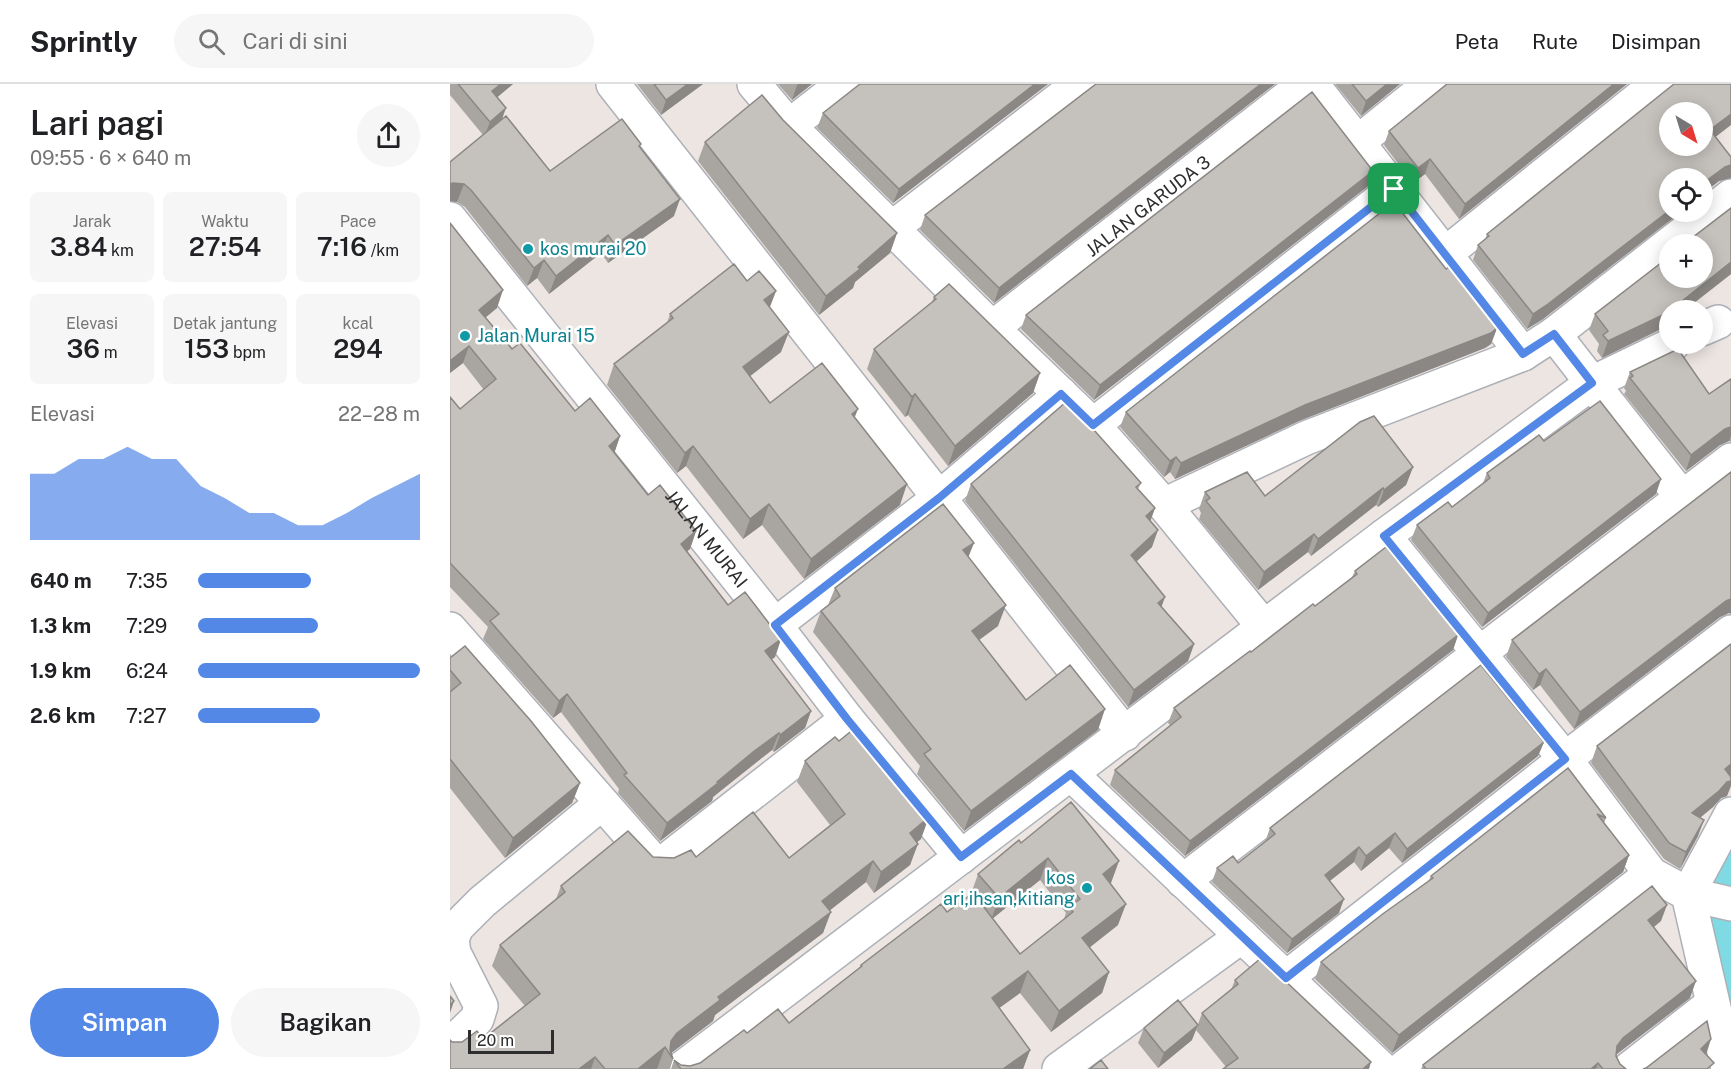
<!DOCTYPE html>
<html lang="id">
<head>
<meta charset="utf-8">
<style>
	body { margin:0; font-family:"Public Sans",sans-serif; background:#f6f6f6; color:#202124; height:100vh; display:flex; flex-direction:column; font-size:22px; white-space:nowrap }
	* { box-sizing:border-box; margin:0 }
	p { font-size:20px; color:#757577 }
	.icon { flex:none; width:33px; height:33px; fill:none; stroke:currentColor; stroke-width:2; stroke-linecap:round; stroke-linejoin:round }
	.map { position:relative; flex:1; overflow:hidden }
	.drawer { display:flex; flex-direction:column; background:#fff; width:450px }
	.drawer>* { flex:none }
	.needle { width:39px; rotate:142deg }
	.controls { position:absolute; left:1209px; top:18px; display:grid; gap:12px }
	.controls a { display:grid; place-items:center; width:54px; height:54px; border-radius:50%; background:#fff; box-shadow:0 3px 15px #0003; font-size:30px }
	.scale { position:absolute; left:18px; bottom:15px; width:86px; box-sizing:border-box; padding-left:6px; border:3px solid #2d2d2d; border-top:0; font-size:16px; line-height:21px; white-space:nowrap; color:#2d2d2d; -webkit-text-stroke:4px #fff; paint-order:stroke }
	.pin { position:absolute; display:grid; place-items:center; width:51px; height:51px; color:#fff; margin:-26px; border-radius:12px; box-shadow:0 3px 9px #0006 }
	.round { display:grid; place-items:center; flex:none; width:63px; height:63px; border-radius:32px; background:#f6f6f6 }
	.headline { display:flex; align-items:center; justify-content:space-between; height:102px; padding:0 30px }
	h1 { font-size:33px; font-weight:600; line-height:45px }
	.metrics { display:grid; grid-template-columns:repeat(3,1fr); gap:9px; height:102px; padding:6px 30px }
	.metrics div { display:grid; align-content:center; border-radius:9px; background:#f6f6f6; text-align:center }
	.metrics b { font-size:26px; font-weight:600 }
	.metrics small { font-size:16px; font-weight:400 }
	.metrics p { font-size:16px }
	.chart { height:168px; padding:12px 30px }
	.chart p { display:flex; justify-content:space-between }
	.chart svg { width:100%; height:108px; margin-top:6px; fill:#5388e7; opacity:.7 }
	.action { display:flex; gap:12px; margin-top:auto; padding:12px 30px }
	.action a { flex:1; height:69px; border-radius:36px; background:#5388e7; color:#fff; font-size:24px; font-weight:600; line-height:69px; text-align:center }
	.action a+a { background:#f6f6f6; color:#202124 }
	ul { padding:0 30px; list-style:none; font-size:20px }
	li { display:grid; grid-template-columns:96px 72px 1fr; align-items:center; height:45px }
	li i { height:15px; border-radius:8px; background:#5388e7 }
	header { display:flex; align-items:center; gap:36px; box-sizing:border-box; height:84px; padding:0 30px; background:#fff; border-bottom:2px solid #e0e0e0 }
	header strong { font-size:28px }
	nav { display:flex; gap:33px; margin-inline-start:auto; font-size:21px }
	.search { width:420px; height:54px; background:#f6f6f6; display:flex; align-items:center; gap:15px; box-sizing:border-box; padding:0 21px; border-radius:33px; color:#757577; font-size:22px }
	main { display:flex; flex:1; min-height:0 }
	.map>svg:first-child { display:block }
</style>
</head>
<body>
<header>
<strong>Sprintly</strong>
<div class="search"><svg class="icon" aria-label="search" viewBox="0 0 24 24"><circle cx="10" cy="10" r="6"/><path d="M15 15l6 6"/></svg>Cari di sini</div>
<nav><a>Peta</a><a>Rute</a><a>Disimpan</a></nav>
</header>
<main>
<section class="drawer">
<div class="headline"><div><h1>Lari pagi</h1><p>09:55 · 6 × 640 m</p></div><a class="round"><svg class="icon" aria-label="share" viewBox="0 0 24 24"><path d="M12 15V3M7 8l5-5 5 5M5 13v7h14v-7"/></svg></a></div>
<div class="metrics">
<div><p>Jarak</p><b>3.84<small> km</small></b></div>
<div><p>Waktu</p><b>27:54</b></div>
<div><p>Pace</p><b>7:16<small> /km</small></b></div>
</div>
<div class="metrics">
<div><p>Elevasi</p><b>36<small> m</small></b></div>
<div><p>Detak jantung</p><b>153<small> bpm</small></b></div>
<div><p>kcal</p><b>294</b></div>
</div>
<div class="chart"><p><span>Elevasi</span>22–28 m</p>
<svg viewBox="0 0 160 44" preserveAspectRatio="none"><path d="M0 44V17L10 17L20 11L30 11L40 6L50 11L60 11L70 22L80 27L90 33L100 33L110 38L120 38L130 33L140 27L150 22L160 17V44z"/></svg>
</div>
<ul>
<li><b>640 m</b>7:35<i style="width:51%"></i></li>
<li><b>1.3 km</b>7:29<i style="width:54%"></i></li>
<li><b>1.9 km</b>6:24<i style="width:100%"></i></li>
<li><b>2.6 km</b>7:27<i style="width:55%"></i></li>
</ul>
<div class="action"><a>Simpan</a><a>Bagikan</a></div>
</section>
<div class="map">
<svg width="1281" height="985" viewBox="0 0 1281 985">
	<rect width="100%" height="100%" fill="#ede5e1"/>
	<path fill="#80dae3" d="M1281,757V972L1249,820Z"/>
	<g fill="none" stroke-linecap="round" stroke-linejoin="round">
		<g stroke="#adb1b7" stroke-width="36">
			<g id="minor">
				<path d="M163,0L675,650"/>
				<path d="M304,0L339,42L542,244L643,341L714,421L814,543"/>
				<path d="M862,0L1073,270"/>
				<path d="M339,42L393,0"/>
				<path d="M908,58L980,0"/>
				<path id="s1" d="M0,135L325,541L397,635L511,773"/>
				<path d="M442,144L629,0"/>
				<path d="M995,170L1207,0"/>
				<path id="s2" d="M542,244L855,0"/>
				<path d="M1252,245L1268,238"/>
				<path d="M1223,260L1142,299L1232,413"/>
				<path d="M643,341L944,105"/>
				<path d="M714,421L856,354L1073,270L1104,250L1281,112"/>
				<path d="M934,452L1115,675L1201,790L1238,810L1281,820"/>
				<path d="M325,541L489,414L611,310"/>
				<path d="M0,545L203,777H211L218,775L397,635"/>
				<path d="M621,690L932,985"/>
				<path d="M733,797L1281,376"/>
				<path d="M836,894L1115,675L1281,548"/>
				<path d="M0,961L27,935L31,922L4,869L2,855L7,843L32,818L152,719"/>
				<path d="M231,985L934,452L1142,299L1104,250"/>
				<path d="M609,985L792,852"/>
				<path d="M952,985L1201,790"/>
				<path d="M1179,985L1262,920"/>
				<path d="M1278,985L1238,810L1281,730"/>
			</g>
		</g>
		<use href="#minor" stroke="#fff" stroke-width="33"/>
	</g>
	<path fill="#a9a6a2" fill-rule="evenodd" d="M0,0H63L47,13L52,35L100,87L190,63L224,132L158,179L151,169L99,210L87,194L77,202L15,123L7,118L0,117V78L33,51L0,11Z
		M187,0H253L211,31Z
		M328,0H362L342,16Z
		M598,0L443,119L367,44L373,29Z
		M646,0H825L544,219L470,146L475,131Z
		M885,0H950L911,32Z
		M1177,0L1009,135L975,90L963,99L934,61L939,47Z
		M333,36L447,149L440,169L405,198L403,204L369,231L248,77L255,58Z
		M1266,53L1281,73V94L1269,97L1252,110V94L1093,235L1077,245L1023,176L1028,161L1035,156L1037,150Z
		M923,87L918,102L644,316L571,245L576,231Z
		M1281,124V190L1235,226H1220V238L1211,245L1152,274L1147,267L1149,260L1139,246L1145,230Z
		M0,139L47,224L35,233L62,265L125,327L170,352L164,369L198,411L246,447L240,465L237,467L278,521L331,555L325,573L321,576L361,627L355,644L324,668L322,666L297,685L263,713L262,717L210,757L168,709L169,705L111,628L103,634L33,555L38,543L0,503V313L10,325L34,306L13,279L0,289Z
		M996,185L1047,244L1041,260L1035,264L849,337L725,395L720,388L714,393L670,343L676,328Z
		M297,197L326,207L320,223L331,268L300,292L320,319L405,334L450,421L354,495L312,441L293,455L236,382L227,389L157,301L164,280L217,239L220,230Z
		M484,213L590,289L583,309L498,382L458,331L455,333L417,285L424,265L482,218Z
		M1180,288L1259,310L1281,295V358L1279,357L1270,361L1236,387L1174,310L1176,307L1174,304Z
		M963,383L956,401L928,423L926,421L861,472L858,468L808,506L749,435L751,429L749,425L755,408L815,412Z
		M1037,389L1206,410L1032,543L961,456L967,441L1002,423L1033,399Z
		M691,399L688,405L705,424L700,437L702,463L686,478L712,523L744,560L738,577L678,623L515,417L521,400Z
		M518,473L548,542L529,556L576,616L648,646L514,747L467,690L470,682L363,548L371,527L378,521L385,504Z
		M905,487L1008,551L1003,566L735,772L660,701L665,686L720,641L718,639L724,624L865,522L902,493Z
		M1279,529L1270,533L1124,645L1090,601L1083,606L1056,573L1062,556Z
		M1281,560V691L1277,712L1271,714L1263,723L1250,734L1248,752L1230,785L1214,775L1141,679L1147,662Z
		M0,574L130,699L122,719L55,774L0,704Z
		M1094,658L1088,672L952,779L939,764L911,787L904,778L880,797L889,829L837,869L762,798L767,784L788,779L815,758L820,744Z
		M355,677L471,755L467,758L460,781L424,809L416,798L380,826L373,849L265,931L263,937L221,969L223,975L220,985H0L2,958H12L33,955L75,922L42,882L50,861L106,815L111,802L203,773L224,774L246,773L339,774L380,741L347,698Z
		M1118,684L1156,734L1154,739L1179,771L1173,788L942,969L865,895L871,878L979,796L981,792Z
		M571,759L661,799H660L668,841L640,863L659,888L652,909L601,948L570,909L549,924L580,966L573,985H221L224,976L231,981L240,982L250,979L297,949L339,939L409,884L411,881L497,828L521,810L528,790ZM590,796L616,829L614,835L570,870L542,834Z
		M1211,837L1204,843L1240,914L1167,970L1166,972L1170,980L1176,985H971L973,981Z
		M785,896L919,985L776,983L746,946L752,929L781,906Z
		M694,944L742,956L708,984L688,959Z"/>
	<path fill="#8a8784" d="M51,0H63L37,22L42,7Z
		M238,0H253L211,31L216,16Z
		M349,0H362L342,16L347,1Z
		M585,0H598L443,119L449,105Z
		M811,0H825L544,219L549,204Z
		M937,0H950L911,32L916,17Z
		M1164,0H1177L1009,135L1015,120Z
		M56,24L51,38L34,53L40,38Z
		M1281,30V41L1255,61L1260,46Z
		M980,75L975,90L963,99L968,84Z
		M1281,81V94L1269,97L1252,110V100L1275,83Z
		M923,87L918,102L644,316L650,301Z
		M3,99L14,100L7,118L0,117V100Z
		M230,115L224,132L158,179L165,161Z
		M1220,126V128H1231L1093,235L1077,245L1083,230Z
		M447,149L440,169L405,198L403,204L369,231L376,212Z
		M158,151L151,169L99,210L106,192Z
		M94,176L87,194L77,202L84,184Z
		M1281,178V190L1235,226H1220Z
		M53,206L47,224L23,244L29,226Z
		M326,207L318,227L314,216Z
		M1220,227V238L1211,245L1152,274L1158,257Z
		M1047,244L1041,260L1035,264L849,337L725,395L731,379L855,321Z
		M339,248L331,268L285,304L293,283Z
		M19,262L13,279L0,289V277Z
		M590,289L583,309L498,382L505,362Z
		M465,310L458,331L455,333L462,313Z
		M408,325L400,345L402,330Z
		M1281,343V352L1279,357L1270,361L1236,387L1241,371L1275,345Z
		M170,352L164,370L159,362Z
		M243,362L236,382L227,389L235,369Z
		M726,373L720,388L714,393L720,377Z
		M963,383L956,401L928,423L934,406Z
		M1211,395L1206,410L1032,543L1038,529Z
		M457,400L450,421L354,495L361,475Z
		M933,404L926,421L861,472L868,455Z
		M319,420L312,441L293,455L300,435Z
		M705,424L699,441L696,432Z
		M708,446L702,463L675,488L681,471Z
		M246,447L240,465L225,477L231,460Z
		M864,450L858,468L808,506L814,488Z
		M524,459L516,479L513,466Z
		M715,513L709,530L708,519Z
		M1281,515V530L1279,529L1270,533L1124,645L1130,628L1276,517Z
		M556,521L548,542L514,567L522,547Z
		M1008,551L1003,566L735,772L740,757Z
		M331,555L325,573L309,585L315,567Z
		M744,560L738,577L678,623L684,606Z
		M1096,585L1090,601L1083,606L1089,590Z
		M117,610L111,628L103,634L109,617Z
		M655,625L648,646L514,747L521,727Z
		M361,627L355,644L324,668L330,651Z
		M329,649L322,666L263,713L262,717L210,757L217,739L303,668Z
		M1094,658L1088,672L952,779L957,765Z
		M1281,680V691L1269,701L1275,685Z
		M1281,697V702L1277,712L1271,714L1263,723L1236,745L1242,729L1277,698Z
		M130,699L122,719L55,774L63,754Z
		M479,733L471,755L452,770L460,749Z
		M1254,736L1248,752L1230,785L1236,768Z
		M945,749L939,764L911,787L916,772Z
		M468,760L460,781L424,809L431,788Z
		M909,763L904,778L869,805L875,791Z
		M1179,771L1173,788L942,969L949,951Z
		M598,774L590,796L541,836L549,814Z
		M423,777L416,798L365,838L372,817Z
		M669,777L661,799L645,811L653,790Z
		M894,815L889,829L837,869L842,855Z
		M676,820L668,841L625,875L632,854Z
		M1217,821L1211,837L1192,852L1198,836Z
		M381,828L373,849L265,931L263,937L220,970L221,957L227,949L268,913Z
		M578,887L570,909L534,935L542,914Z
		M659,888L652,909L601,948L609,927Z
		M1246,897L1240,914L1167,970L1161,979L1167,962L1173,954Z
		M4,917L0,929V921Z
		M748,941L742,956L708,984L714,969Z
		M1261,955L1256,971L1251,965Z
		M215,963L207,985H188Z
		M580,966L573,985H553Z
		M145,973L141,985H129Z
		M921,978L919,985H913Z
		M1148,979L1146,985H1141Z"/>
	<path fill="#c5c1bc" stroke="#8a8784" stroke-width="1.5" fill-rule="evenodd" d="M8,0H51L42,7L56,24L40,38Z
		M204,0H238L216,16Z
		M410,0H585L449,105L373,29Z
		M646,0H811L549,204L475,131Z
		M902,0H937L916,17Z
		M997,0H1164L1015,120L980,75L968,84L939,47Z
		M1224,0H1281V30L1260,46L1281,73V81L1275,83L1252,100V94H1220V126L1098,220L1083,230L1028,161L1039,152L1037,150ZM1220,28H1252V62H1220Z
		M862,8L923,87L650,301L576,231Z
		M312,11L333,36L447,149L408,183L410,185L376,212L255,58Z
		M56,32L100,87L172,35L191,60L189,62L230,115L165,161L158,151L106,192L94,176L84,184L21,106L14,100L3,99L0,100V78Z
		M944,118L996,185L999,183L1047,244L1041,249L855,321L731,379L726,373L720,377L676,328Z
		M1281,124V178L1217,229L1158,257L1153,251L1158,247L1145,230L1220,172V194H1252V160H1234Z
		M0,139L53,206L29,226L62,265L70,259L125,327L140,314L170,352L159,362L198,411L210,401L246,447L231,460L278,521L295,508L331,555L315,567L361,627L330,651L329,649L303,668L267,698L268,699L217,739L174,691L177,689L117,610L109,617L40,537L49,530L0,479V313L10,325L46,295L19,262L0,277Z
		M284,180L297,197L309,187L326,207L314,216L339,248L293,283L320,319L372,279L408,325L402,330L457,400L361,475L319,420L300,435L243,362L235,369L164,280L223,234L220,230Z
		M499,200L590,289L505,362L465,310L462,313L424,265L486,215L484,213Z
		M1228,265L1259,310L1281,295V343L1275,345L1241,371L1180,294L1183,292L1180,288Z
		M1150,317L1211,395L1038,529L967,441L998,418L1002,423L1040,394L1037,389L1089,351L1094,357Z
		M616,318L636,337L691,399L686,403L705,424L696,432L708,446L681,471L715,513L708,519L744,560L684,606L521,400Z
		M924,332L963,383L934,406L933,404L868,455L864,450L814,488L756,417L760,414L755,408L797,388L815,412L910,338Z
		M1281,388V515L1276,517L1130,628L1096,585L1089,590L1062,556Z
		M493,420L524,459L513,466L556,521L522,547L576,616L620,581L655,625L521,727L474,670L481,665L371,527L390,512L385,504Z
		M936,463L1008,551L740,757L665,686L731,633L724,624L800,567L801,568L863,520L865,522L907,490L905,487Z
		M1281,560V680L1275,685L1281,693V697L1277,698L1269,707L1242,729L1254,736L1236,768L1219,759L1147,662Z
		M15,562L81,637L130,699L63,754L0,675V608L11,599L0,586V574Z
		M1031,581L1094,658L957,765L945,749L916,772L909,763L875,791L894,815L842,855L767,784L783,772L788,779L825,750L820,744Z
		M405,644L442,694L445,692L479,733L460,749L468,760L431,788L423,777L372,817L381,828L268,913L270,916L227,949L221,957L220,966L223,975L215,963L188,985H155L145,973L129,985H0V956L2,958H12L27,947L33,955L90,910L50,861L115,808L111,802L178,747L203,773L224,774L241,766L246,773L303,728L339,774L395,730L355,677L385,653L389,657Z
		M1118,684L1156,734L1147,730L1179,771L949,951L871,878L934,829L983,794L981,792Z
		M621,718L669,777L653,790L676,820L632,854L659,888L609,927L578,887L542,914L580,966L553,985H231L224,976L231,981L240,982L250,979L294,946L297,949L328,925L339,939L412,882L411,881L491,820L497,828L523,809L570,870L623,828L619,823L630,815L598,774L549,814L528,790L569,756L571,759Z
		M1202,802L1217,821L1198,836L1246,897L1173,954L1167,962L1166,972L1170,980L1176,985H1153L1148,979L1141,985H976L973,981Z
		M811,874L921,978L913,985H773L788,974L752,929L788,900L785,896Z
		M0,912L4,917L0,921Z
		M728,916L748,941L714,969L694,944Z
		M1257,937L1261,955L1251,965L1264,979L1257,985H1193L1196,984Z
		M651,976L658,985H640Z"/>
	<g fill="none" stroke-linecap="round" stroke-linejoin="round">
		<g stroke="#fff" stroke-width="12">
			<path id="route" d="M944,105L1073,270L1104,250L1142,299L934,452L1115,675L836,894L621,690L511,773L397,635L325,541L489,414L611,310L643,341Z"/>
		</g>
		<use href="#route" stroke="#5388e7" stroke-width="8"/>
	</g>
	<g fill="#0f9aa8" stroke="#fff" stroke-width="2">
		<circle cx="78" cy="165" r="6"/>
		<circle cx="15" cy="252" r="6"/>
		<circle cx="637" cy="804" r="6"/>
	</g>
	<g text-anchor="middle" stroke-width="5" stroke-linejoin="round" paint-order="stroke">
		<g font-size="18" fill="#2d2d2d" stroke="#fff">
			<text dy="6" stroke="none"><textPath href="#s2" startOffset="198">JALAN GARUDA 3</textPath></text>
			<text dy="6" stroke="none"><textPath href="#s1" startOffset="410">JALAN MURAI</textPath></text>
		</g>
		<g font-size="18" fill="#0d838f" stroke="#fff" text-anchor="start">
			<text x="90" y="171">kos murai 20</text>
			<text x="27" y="258">Jalan Murai 15</text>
			<text x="625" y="800" text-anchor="end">kos<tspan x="625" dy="21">ari,ihsan,kitiang</tspan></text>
		</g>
	</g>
</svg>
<div class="controls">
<a><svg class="needle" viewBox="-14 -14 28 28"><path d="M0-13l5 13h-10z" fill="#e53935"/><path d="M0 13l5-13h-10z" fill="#757577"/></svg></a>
<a><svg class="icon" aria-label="locate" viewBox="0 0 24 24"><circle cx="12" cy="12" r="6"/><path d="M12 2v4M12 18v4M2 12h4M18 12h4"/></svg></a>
<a>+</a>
<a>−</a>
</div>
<div class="scale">20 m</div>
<div class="pin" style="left:944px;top:105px;background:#1e9e55"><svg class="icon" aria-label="arrive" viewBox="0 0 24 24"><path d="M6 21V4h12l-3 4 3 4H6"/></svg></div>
</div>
</main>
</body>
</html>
